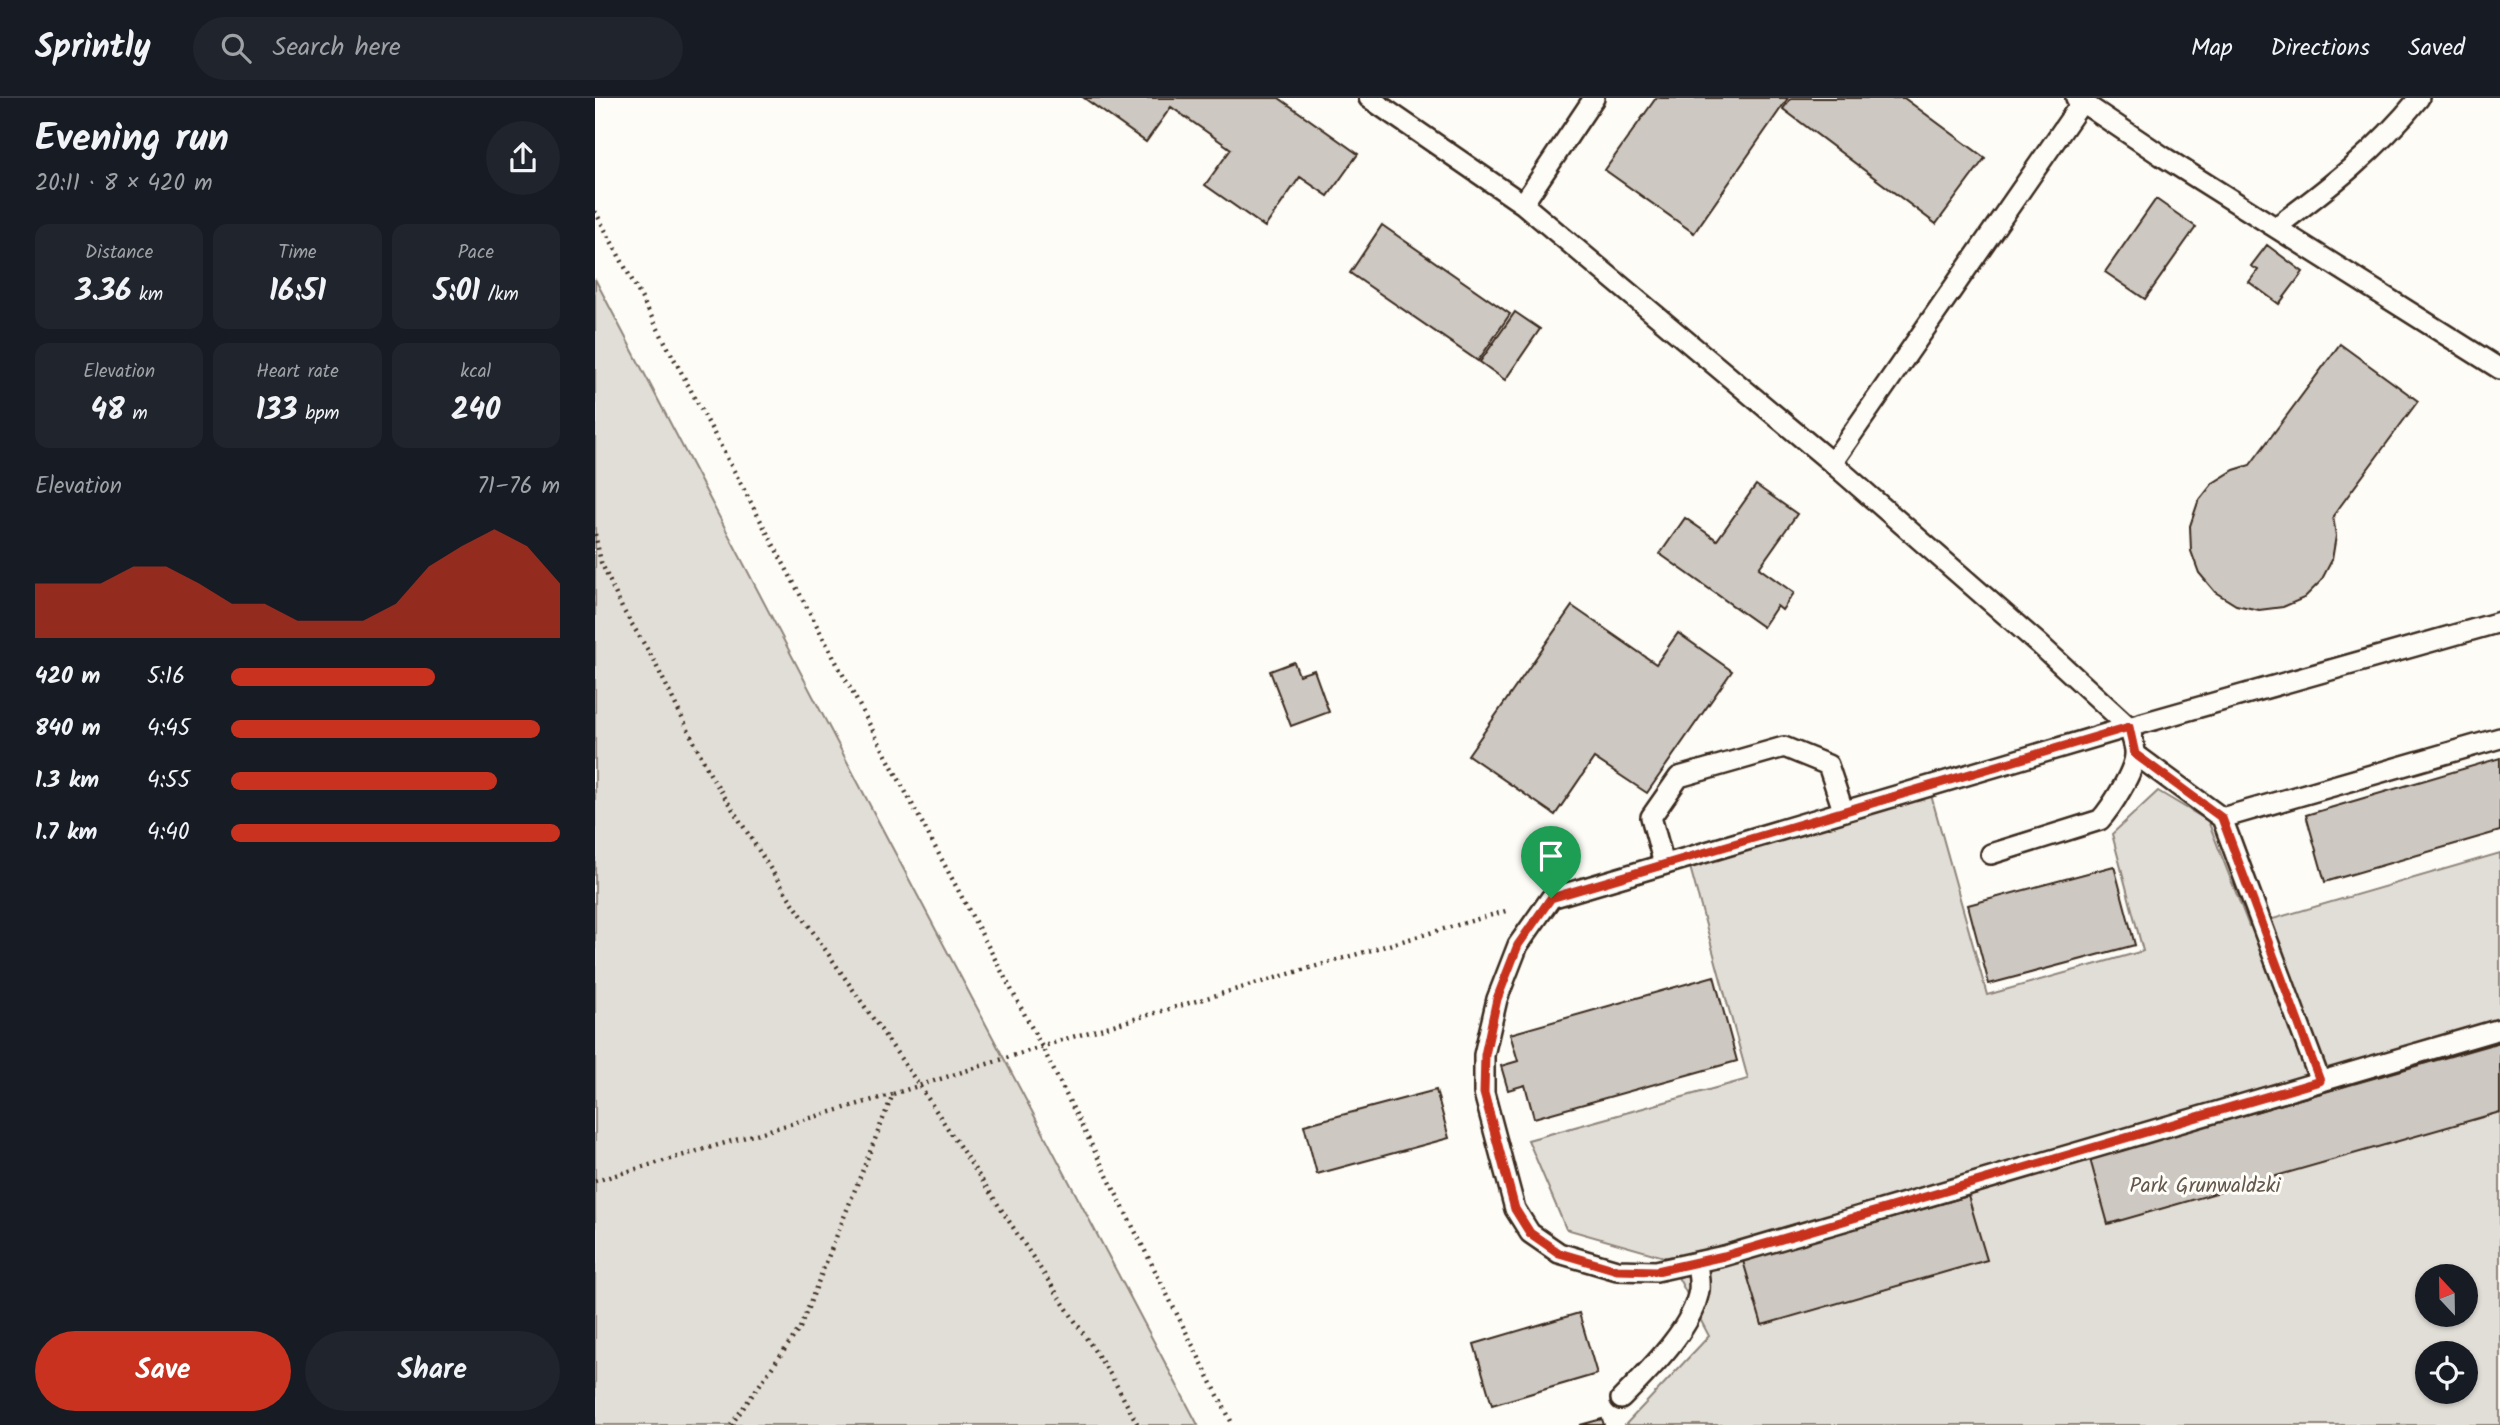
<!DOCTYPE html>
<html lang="en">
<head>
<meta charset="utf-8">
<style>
	body { margin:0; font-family:Kalam,sans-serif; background:#20242c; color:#f1f3f6; height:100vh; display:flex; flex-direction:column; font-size:26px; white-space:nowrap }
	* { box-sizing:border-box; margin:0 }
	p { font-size:23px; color:#9ea1a6 }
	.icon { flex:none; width:38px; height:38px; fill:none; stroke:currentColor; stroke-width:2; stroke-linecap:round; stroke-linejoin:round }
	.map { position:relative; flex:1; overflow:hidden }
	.sheet { display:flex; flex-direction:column; background:#171b24; width:595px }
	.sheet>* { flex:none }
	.needle { width:46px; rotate:338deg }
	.buttons { position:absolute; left:1820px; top:1166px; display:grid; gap:14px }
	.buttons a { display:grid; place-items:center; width:63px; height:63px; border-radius:50%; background:#171b24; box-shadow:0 2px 5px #0004; font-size:35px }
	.pin { position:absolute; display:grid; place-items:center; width:60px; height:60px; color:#fff; margin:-72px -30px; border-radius:50% 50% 50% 0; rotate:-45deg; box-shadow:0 0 7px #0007 }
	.pin .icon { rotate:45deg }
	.round { display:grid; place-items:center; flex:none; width:74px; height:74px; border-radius:37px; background:#20242c }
	.headline { display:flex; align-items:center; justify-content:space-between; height:119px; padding:0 35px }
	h1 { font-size:38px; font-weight:800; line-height:52px }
	.figures { display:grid; grid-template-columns:repeat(3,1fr); gap:10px; height:119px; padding:7px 35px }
	.figures div { display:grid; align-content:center; border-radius:14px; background:#20242c; text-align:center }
	.figures b { font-size:30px; font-weight:800 }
	.figures small { font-size:19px; font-weight:400 }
	.figures p { font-size:19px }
	.chart { height:196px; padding:14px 35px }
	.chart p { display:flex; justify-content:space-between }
	.chart svg { width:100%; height:126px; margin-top:7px; fill:#c8321e; opacity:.7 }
	.action { display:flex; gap:14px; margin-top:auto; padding:14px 35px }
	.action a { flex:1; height:80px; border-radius:42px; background:#c8321e; color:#fff; font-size:28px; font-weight:800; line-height:80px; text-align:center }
	.action a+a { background:#20242c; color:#f1f3f6 }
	ul { padding:0 35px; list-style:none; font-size:23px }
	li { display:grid; grid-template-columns:112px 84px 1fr; align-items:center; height:52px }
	li i { height:18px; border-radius:9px; background:#c8321e }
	header { display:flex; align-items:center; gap:42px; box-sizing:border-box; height:98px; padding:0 35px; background:#171b24; border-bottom:2px solid #363941 }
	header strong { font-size:33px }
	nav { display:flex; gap:38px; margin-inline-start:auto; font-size:24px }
	.search { width:490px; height:63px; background:#20242c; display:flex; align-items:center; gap:18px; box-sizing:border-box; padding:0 24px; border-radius:38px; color:#9ea1a6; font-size:26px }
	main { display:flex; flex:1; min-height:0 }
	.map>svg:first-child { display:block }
</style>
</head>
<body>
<header>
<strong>Sprintly</strong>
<div class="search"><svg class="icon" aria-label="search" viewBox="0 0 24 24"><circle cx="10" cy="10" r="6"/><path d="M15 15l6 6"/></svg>Search here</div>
<nav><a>Map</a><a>Directions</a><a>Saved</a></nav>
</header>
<main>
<section class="sheet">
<div class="headline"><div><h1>Evening run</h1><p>20:11 · 8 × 420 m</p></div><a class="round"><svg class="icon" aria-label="share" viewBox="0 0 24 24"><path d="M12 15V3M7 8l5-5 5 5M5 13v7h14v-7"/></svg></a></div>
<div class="figures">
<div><p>Distance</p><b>3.36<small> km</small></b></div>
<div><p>Time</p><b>16:51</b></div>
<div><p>Pace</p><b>5:01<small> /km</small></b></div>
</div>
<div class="figures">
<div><p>Elevation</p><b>48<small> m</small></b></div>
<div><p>Heart rate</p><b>133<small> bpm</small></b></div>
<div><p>kcal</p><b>240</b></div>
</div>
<div class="chart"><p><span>Elevation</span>71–76 m</p>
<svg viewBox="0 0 160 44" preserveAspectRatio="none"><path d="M0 44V25L10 25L20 25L30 19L40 19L50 25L60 32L70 32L80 38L90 38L100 38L110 32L120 19L130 12L140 6L150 12L160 25V44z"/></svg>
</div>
<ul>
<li><b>420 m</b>5:16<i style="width:62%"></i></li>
<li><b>840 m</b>4:45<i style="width:94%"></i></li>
<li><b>1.3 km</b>4:55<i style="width:81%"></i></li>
<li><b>1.7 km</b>4:40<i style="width:100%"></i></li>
</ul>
<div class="action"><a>Save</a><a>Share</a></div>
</section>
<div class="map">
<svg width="1905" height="1327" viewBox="0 0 1905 1327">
	<rect width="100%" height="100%" fill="#fdfcf7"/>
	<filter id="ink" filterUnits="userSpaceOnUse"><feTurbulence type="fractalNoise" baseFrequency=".0143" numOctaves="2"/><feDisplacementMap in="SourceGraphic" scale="14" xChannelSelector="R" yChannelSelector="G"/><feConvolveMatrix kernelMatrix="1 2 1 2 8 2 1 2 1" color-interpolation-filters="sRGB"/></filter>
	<g filter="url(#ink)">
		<path fill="#e1ded7" stroke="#8e847a" stroke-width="2" fill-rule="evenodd" d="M0,181L280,717L603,1327H0Z
			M1563,693L1613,723L1654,828L1905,755V1327H1030L1114,1238L1073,1160L971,1131L933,1042L1153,981L1095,769L1336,697L1392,897L1548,853L1517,736ZM1832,1178H1871V1216H1832ZM1832,1255H1871V1293H1832Z"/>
		<path fill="#cdc8c2" stroke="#3b2a1e" stroke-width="2" d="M489,0H684L763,56L733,98L705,79L670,129L610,87L636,51L576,9L551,44Z
			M1061,0H1193L1099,135L1010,72Z
			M1196,0H1309L1390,60L1341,126L1188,11Z
			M1561,101L1601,129L1550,201L1510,174Z
			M787,127L915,216L883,263L755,175Z
			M1672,147L1708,174L1684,206L1654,184L1663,172L1656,168Z
			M920,214L945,231L910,282L885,264Z
			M1745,246L1823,303L1738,418L1741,438L1737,462L1726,483L1709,500L1688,509L1664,512L1641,507L1620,494L1604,475L1596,453L1595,428L1603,404L1618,385L1639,372L1655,367Z
			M1161,387L1202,416L1164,470L1199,495L1187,512L1182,508L1168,529L1065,456L1090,420L1122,442Z
			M977,508L1061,566L1083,535L1137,573L1052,695L999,660L960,717L873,657Z
			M699,564L704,577L719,572L734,614L696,628L675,573Z
			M1905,660V733L1730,784L1711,717Z
			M1519,768L1540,847L1394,886L1373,807Z
			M1119,878L1142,963L939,1020L930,987L913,992L906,968L923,963L915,936Z
			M1905,944V1014L1513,1126L1495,1061Z
			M841,992L854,1040L722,1076L709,1027Z
			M1373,1098L1392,1162L1167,1227L1148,1163Z
			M984,1215L1002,1276L897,1307L879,1246Z
			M1007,1321L1009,1327H985Z"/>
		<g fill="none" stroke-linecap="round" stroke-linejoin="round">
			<g stroke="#3b2a1e" stroke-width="24">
				<path id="service" d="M774,0L928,106L1237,365
					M1481,0L1567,58L1905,271
					M1487,4L1237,365L1444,546L1534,629L956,800L923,847L902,901L889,957V995L920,1111L935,1135L964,1155L1022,1172L1061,1173L1129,1158L1905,931
					M928,106L999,0
					M1681,129C1735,89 1781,53 1824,0
					M1540,656L1627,720L1725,983
					M1627,720L1905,640
					M1396,756L1505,722C1516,710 1539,674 1540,657C1541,649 1536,638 1534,629L1905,524
					M1069,766L1056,719L1084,679L1189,649L1233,667L1248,712
					M1026,1301C1052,1274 1098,1231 1104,1192C1105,1184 1103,1174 1102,1165"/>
			</g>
			<path stroke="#3b2a1e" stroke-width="4.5" stroke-dasharray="2 5" stroke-linecap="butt" d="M0,113L447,949L638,1327
				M0,436L6,464L27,510L57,559L115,676L189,792L324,987L517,1279L543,1327
				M0,1083L298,996
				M136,1327L205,1230L298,996L474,940L914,812"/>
			<use href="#service" stroke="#fdfcf7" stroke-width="19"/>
		</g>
	</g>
	<g fill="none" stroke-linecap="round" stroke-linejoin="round" filter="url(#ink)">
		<g stroke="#fff" stroke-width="14">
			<path id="route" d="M1534,629L1540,656L1627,720L1725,983L1129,1158L1062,1173L1022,1172L964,1155L935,1135L920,1111L889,995L890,957L902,901L923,847L956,800Z"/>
		</g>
		<use href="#route" stroke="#c8321e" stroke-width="9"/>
	</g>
	<g text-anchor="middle" stroke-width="6" stroke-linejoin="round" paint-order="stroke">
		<g font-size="21" fill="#64574c" stroke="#fdfcf7">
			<text x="1610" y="1094">Park Grunwaldzki</text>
		</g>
	</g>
</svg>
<div class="buttons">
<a><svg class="needle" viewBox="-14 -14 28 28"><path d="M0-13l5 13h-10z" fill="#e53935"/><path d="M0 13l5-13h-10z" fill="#9ea1a6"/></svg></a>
<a><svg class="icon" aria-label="locate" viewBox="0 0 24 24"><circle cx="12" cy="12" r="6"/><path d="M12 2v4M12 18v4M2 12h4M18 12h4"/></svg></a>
</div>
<div class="pin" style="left:956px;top:800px;background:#1e9e55"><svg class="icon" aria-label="arrive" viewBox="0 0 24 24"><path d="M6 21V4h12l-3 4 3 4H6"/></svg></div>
</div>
</main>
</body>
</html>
